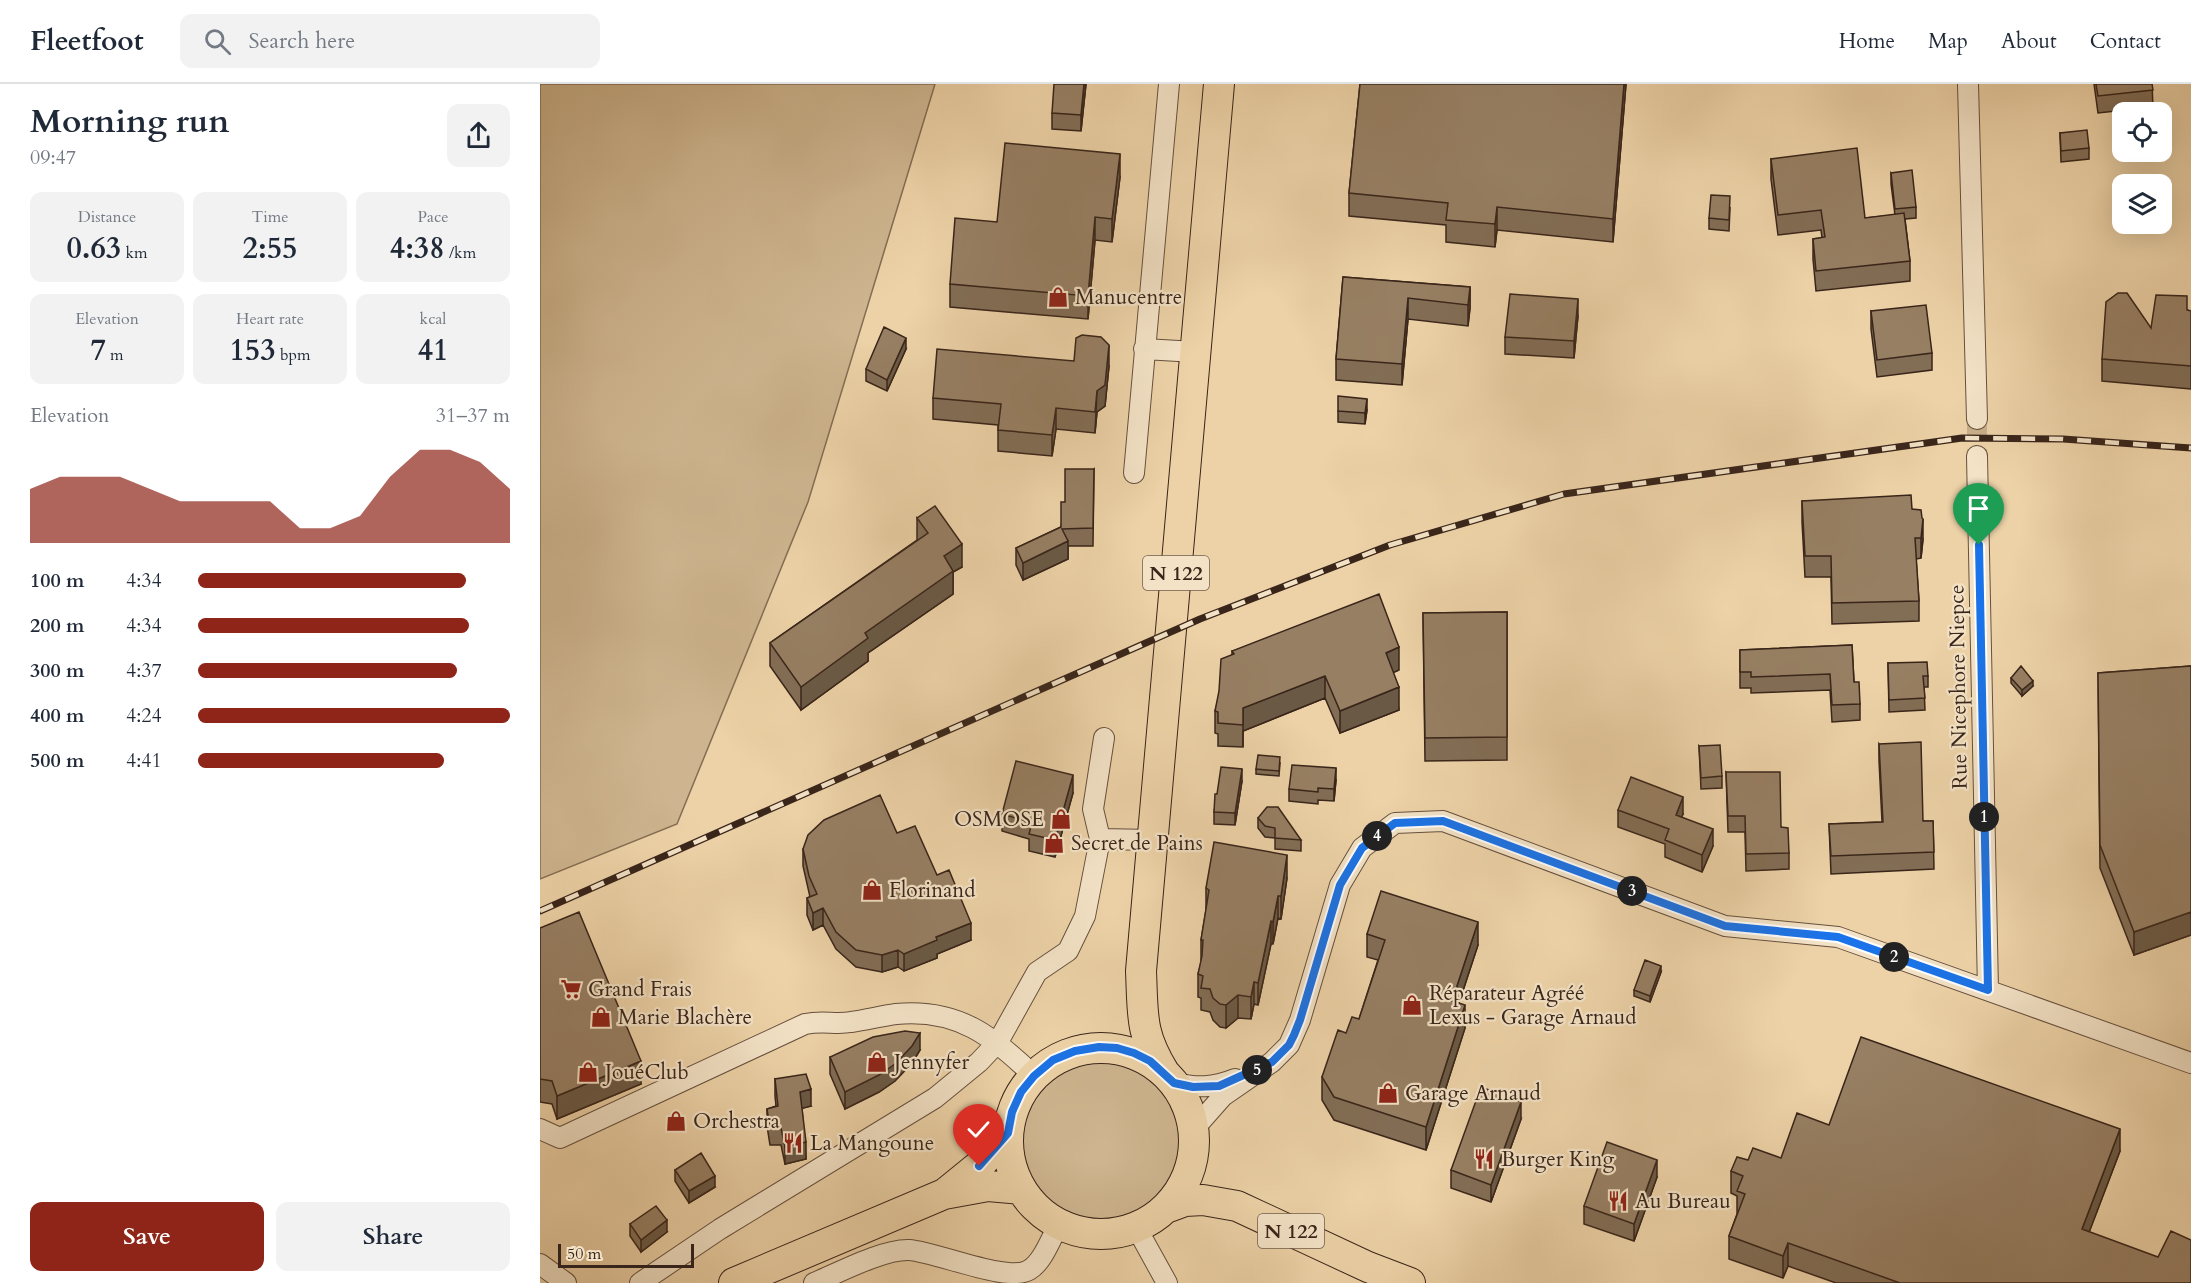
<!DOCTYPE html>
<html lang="en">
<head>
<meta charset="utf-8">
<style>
	body { margin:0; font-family:Cardo,serif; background:#f2f2f3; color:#1f2937; height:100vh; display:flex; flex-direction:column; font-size:22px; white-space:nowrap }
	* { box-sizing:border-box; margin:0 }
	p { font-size:20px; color:#747a83 }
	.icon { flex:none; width:33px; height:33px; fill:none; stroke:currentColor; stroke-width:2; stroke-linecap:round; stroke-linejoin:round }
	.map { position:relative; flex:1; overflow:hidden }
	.sheet { display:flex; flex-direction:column; background:#fff; width:540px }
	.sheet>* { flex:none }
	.controls { position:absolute; left:1572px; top:18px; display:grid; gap:12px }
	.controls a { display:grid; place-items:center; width:60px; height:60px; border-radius:12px; background:#fff; box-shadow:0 6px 24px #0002; font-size:30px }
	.scale { position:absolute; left:18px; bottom:15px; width:136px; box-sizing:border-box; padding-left:6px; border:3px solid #39251a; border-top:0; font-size:16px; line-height:21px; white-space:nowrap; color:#39251a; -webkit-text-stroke:4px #f3e2c6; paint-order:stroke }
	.pin { position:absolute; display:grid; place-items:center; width:51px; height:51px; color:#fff; margin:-62px -26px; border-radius:50% 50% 50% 0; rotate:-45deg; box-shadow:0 0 6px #0007 }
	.pin .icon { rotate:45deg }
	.km { position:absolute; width:30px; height:30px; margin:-15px; border-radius:50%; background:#222; color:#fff; font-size:16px; line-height:30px; text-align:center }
	.round { display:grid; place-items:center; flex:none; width:63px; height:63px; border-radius:12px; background:#f2f2f3 }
	.summary { display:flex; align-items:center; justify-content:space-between; height:102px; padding:0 30px }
	h1 { font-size:33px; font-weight:700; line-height:45px }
	.metrics { display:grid; grid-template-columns:repeat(3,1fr); gap:9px; height:102px; padding:6px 30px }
	.metrics div { display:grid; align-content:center; border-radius:12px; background:#f2f2f3; text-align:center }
	.metrics b { font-size:30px; font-weight:700 }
	.metrics small { font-size:16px; font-weight:400 }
	.metrics p { font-size:16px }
	.chart { height:168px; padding:12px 30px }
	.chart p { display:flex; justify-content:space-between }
	.chart svg { width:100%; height:108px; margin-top:6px; fill:#8f2418; opacity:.7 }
	.primary-button { display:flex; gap:12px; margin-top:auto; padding:12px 30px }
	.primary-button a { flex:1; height:69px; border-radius:12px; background:#8f2418; color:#fff; font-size:24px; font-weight:700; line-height:69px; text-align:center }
	.primary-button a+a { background:#f2f2f3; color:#1f2937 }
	ul { padding:0 30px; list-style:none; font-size:20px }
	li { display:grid; grid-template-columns:96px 72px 1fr; align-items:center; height:45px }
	li i { height:15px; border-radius:8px; background:#8f2418 }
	header { display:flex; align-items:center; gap:36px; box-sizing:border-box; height:84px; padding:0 30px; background:#fff; border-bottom:2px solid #e0e1e3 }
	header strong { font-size:28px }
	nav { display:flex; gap:33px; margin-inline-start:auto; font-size:21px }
	.search { width:420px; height:54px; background:#f2f2f3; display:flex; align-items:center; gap:15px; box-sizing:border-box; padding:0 21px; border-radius:12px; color:#747a83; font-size:22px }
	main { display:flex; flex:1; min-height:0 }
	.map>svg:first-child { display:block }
</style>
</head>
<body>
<header>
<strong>Fleetfoot</strong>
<div class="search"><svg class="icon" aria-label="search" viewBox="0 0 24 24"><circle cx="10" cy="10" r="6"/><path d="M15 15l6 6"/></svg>Search here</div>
<nav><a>Home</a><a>Map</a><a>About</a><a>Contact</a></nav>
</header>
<main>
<section class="sheet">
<div class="summary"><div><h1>Morning run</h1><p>09:47</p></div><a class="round"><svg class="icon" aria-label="share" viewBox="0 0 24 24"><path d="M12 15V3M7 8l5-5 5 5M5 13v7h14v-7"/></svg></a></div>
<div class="metrics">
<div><p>Distance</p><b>0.63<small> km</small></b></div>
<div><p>Time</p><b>2:55</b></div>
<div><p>Pace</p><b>4:38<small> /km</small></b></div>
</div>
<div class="metrics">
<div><p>Elevation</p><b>7<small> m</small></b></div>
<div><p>Heart rate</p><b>153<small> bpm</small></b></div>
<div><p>kcal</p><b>41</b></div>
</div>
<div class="chart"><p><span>Elevation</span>31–37 m</p>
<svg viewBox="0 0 160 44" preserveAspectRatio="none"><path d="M0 44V22L10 17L20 17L30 17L40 22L50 27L60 27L70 27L80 27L90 38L100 38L110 33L120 17L130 6L140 6L150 11L160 22V44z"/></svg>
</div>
<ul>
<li><b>100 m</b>4:34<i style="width:86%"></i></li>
<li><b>200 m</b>4:34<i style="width:87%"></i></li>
<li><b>300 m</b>4:37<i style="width:83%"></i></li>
<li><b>400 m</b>4:24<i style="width:100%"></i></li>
<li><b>500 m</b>4:41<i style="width:79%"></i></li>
</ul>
<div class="primary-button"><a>Save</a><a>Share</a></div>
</section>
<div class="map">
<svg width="1651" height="1199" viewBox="0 0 1651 1199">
	<rect width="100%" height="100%" fill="#edd2a7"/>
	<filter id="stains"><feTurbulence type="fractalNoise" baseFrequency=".00333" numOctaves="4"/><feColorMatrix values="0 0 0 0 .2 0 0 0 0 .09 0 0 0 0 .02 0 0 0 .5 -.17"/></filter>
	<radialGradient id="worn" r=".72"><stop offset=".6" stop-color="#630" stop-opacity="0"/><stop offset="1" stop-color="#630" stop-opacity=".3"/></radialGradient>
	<path fill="#ceb58f" stroke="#846d54" stroke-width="1.5" d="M0,0H395L268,418L137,740L0,795Z
		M480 1056a80 80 0 1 1 160 0a80 80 0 1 1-160 0Z"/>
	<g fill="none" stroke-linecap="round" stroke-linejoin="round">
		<path stroke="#c9af8b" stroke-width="20" stroke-dasharray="20 10" stroke-linecap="butt" d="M1437,335V372"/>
		<g stroke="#66503d" stroke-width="22">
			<path id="street" d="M1428,0L1437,335
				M604,265L656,268
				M1437,372L1448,906
				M594,389L629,0
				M560,755L613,756
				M634,999C657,1004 673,1004 695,995
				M0,1045L20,1054L265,940C284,936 295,941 311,938C326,936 341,932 356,930C417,924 453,952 494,992
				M653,1046L683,1012L732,978L749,961L760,936L800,801L822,764L855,739L903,737L1185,842L1298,853L1651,979
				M596,1143L627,1199
				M0,1180L26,1199
				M100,1199L180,1145L395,1014L439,978L458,958L497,888L528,867L545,832L560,755L553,725L564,654
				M274,1199C298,1189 343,1165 369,1166C397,1168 468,1199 489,1186C503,1178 511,1154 519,1140"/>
		</g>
		<g stroke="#39251a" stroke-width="32">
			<path id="primary" d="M468 1057a93 93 0 1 1 186 0a93 93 0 1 1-186 0Z
				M624,988C600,949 603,931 601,887L679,0
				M407,1108L439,1082L467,1049
				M626,1124L645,1117L663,1116L697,1122L828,1183L870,1199
				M194,1199L404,1110L448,1102L481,1105"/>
		</g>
		<use href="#street" stroke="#f3e2c6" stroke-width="20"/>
		<use href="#primary" stroke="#edd2a7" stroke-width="30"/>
		<g stroke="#39251a" stroke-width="7">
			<path id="rail" d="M0,827L660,535L850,461L1024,410L1422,354L1523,355L1651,364"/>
		</g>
		<use href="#rail" stroke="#f3e2c6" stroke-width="4.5" stroke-dasharray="14" stroke-linecap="butt"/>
	</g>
	<path fill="#826d55" stroke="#39251a" stroke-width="1.5" d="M546,0L541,47L512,45V29Z
		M820,0H1086L1073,158L957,146L955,163L906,158V141L809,132V109Z
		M1554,0H1612L1613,23L1558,29Z
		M1520,49L1549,64V75L1521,78Z
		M1231,75L1325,134L1355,131L1351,100V89L1376,123V134L1365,135L1370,177V197L1276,207L1273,175V155L1282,154L1281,146L1238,151L1231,95Z
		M580,93L572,158L555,156L548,235L410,223V200Z
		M1190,124L1189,147L1169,145V134Z
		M803,193L930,203V224L928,242L868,235L862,301L796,296V275Z
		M1647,226L1651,227V305L1562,297V275L1611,244Z
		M1331,227L1392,269V286L1337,293L1331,245Z
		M1038,232L1034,274L965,270V253Z
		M366,265L347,307L326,297V285Z
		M569,282L565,322L557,328L555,349L516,345L512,372L458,367V341L393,335V314Z
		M827,326L825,340L798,338V327Z
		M554,385L553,462H528V475L483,496L476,481V464L521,443L525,418Z
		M1262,417L1372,425L1383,455L1381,474L1376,475L1379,517V537L1292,540L1291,493H1265L1262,438Z
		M377,434L422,483L413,488V510L328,569V577L261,626L230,582V559L377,456Z
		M967,528V676L885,677L883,529Z
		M1312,561L1314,598L1320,620V636L1292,638L1290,606L1211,609V604H1200V566Z
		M692,567L859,586L853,588L859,626L800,649L785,614L703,647V663L678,662V650L675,649V627L692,570Z
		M1348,579L1388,592V603H1384L1385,626L1349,628Z
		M1651,582V851L1594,871L1560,784L1558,589Z
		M1471,594L1493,602L1482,612L1471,599Z
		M1339,660L1383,737H1393L1394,785L1291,790L1289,740L1342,738L1339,677Z
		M1159,662L1182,692V704L1161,705Z
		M740,679L739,692L716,690V685Z
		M1186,688L1241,743L1249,769V785L1206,787L1205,748H1188Z
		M796,696L794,717L778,716V720L749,717V705Z
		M702,697L695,741L674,740V728L677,710Z
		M533,709L515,773L489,767V755L462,747V730Z
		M1078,726L1143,730L1141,733L1173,762L1162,788L1125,773V760L1078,743Z
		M718,734L761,756V767L735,765V754L725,753L718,744Z
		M357,749L397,791L431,856L397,870V874L364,887L358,883L342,888L316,883L296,865L283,841L273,846L267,831V814L270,813L263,782V765Z
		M747,794L741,835L738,834L733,860H731L718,921L714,920L711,935L698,934L686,944L680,943L673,936L670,928L661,926V914L658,913V890L661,879V856L666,826V804Z
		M0,844L101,1000L17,1035L12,1020L0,1018Z
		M827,850L938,861L919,919L925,944L886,1066L794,1036L782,1016V993L806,949L819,935L838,876L827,873Z
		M1121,888L1110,918L1094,912V906Z
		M380,966L372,979L355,997L339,1008L305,1025L290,990V973Z
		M235,995L271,1022L262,1024L266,1075L245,1080L241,1061H230L227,1042V1025L236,1022L235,1012Z
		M981,1035L951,1118L911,1104V1086Z
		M1289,1041L1580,1067L1549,1148L1651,1199H1296L1248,1182L1243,1194L1189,1175V1152L1197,1130V1112L1191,1109V1087L1208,1076L1241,1074Z
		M135,1086L175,1103L149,1119L135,1097Z
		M1117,1093L1094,1157L1044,1140V1122Z
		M90,1140L127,1148L101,1168L90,1152Z"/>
	<path fill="#6a5945" stroke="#39251a" stroke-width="1.5" d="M544,0H546L541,47V31Z
		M1084,0H1086L1073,158V135Z
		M580,70V93L572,158V135Z
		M957,123V146L955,163V140Z
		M555,133V156L548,235V212Z
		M930,203V224L928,242V221Z
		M868,214V235L862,301V280Z
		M1038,215V232L1034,274V257Z
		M366,254V265L347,307V296Z
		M569,261V282L565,322L557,328L555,349L557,307Z
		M827,315V326L825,340V329Z
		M516,324V345L512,372V351Z
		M1383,435V455L1381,474V454Z
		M528,457V475L483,496V479Z
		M422,460V483L413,488V510L328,569V577L261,626V603L325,549L404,472Z
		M859,563V586L846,592V569Z
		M785,592V614L703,647V663V624Z
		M1493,597V602L1482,612V606Z
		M859,603V626L800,649V627Z
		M796,684V696L794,717V705Z
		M702,685V697L695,741V729Z
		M533,691V709L515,773V756Z
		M1143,713V730L1136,748V731Z
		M1173,745V762L1162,788V771Z
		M747,771V794L741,835V812Z
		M738,812V834L733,860V838Z
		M283,824V841L273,846V829Z
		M1651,828V851L1594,871V848Z
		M731,837V860L718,921V899Z
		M938,838V861L912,940V917Z
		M431,839V856L397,870V874L364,887V870L396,853Z
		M358,866V883L342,888V871Z
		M1121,882V888L1110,918V912Z
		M714,898V920L711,935V913Z
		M698,911V934L686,944V921Z
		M925,921V944L886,1066V1043Z
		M380,949V966L372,979L355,997L339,1008L305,1025V1008Z
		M101,977V1000L17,1035V1012Z
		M271,1005V1022L260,1025V1008Z
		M981,1018V1035L951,1118V1101Z
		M1580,1045V1067L1542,1167V1145Z
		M266,1058V1075L245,1080V1063Z
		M1117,1076V1093L1094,1157V1140Z
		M175,1092V1103L149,1119V1107Z
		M127,1136V1148L101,1168V1156Z
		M1248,1159V1182L1243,1194V1172Z"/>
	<path fill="#977f63" stroke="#39251a" stroke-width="1.5" d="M514,0H544L541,31L512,29Z
		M820,0H1084L1073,135L957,123L955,140L906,136L908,119L809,109Z
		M1556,0H1612L1613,6L1558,12Z
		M1547,46L1549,64L1521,67L1520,49Z
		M465,59L580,70L572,135L555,133L548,212L410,200L415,134L457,138Z
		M1317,64L1325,134L1364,129L1370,177L1276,187L1273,155L1285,153L1281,126L1238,131L1231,75Z
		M1372,86L1376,123L1355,125L1351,89Z
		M1171,111L1190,112L1189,136L1169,134Z
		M803,193L930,203L928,221L868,214L862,280L796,275Z
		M1578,209H1587L1611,244L1616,211L1647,212V226L1651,227V282L1562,275L1566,218Z
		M970,210L1038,215L1034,257L965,253Z
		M1386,221L1392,269L1337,276L1331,227Z
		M344,243L366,254L347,296L326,285Z
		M542,251L561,253L569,261L565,301L557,307L555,328L516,324L512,351L458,346L461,320L393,314L397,265L534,277L536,254Z
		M798,312L827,315L825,329L798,327Z
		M525,385H554L553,444L522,445L528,457L483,479L476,464L521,443V418H525Z
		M1371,411L1372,425L1381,426L1382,434L1383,435L1381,454H1375L1379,517L1292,519L1291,472H1265L1262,417Z
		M395,422L422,460L404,472L413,487L325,549L328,554L261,603L230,559L388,449L377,434Z
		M839,510L859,563L846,569L859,603L800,627L785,592L703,624V641L678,639V628L675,627L679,607L681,575L694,570L692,567Z
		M967,528V653L885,654L883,529Z
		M1312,561L1314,598H1319L1320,620L1292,621L1290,590L1211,593V588H1200V566Z
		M1387,578L1388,592H1383L1385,614L1349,616L1348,579Z
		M1481,582L1493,597L1482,606L1471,594Z
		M1651,582V828L1594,848L1560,761L1558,589Z
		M1381,658L1383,737H1393L1394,768L1291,772L1289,740L1343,738L1339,660Z
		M1180,661L1182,692L1161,694L1159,662Z
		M718,671L740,673L739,687L716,685Z
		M476,677L533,691L515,756L489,750L492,739L462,730Z
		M752,681L796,684L794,705L778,704V708L749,705Z
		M681,683L702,685L695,729L674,728L675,710H677Z
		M1186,688H1240L1241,743L1248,744L1249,769L1206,770L1205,732H1188Z
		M1091,693L1143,713L1136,731L1173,745L1162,771L1125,756L1129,745L1078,726Z
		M340,711L357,749L375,742L397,791L409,786L431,839L396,853L397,856L364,870L358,866L342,871L316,866L296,848L283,824L273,829L267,814L277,810L269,792L263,765L268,751L284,736Z
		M727,723H738L761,756L735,754V744L725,742L718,734Z
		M674,758L747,771L741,812H738L733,838L731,837L718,899L714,898L711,913L698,911L686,921L680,920L673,914L670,905L661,904L663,892L658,890L662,872L663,856H661L669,806L666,804Z
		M841,807L938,838L912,917L925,921L886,1043L794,1013L782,993L798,946L806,949L812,933L819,935L845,856L827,850Z
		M39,828L101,977L17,1012L12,997L0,995V844Z
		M1105,876L1121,882L1110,912L1094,906Z
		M365,947L380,949L372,962L355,980L339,991L305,1008L290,973L333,953Z
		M1321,953L1580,1045L1542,1145L1618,1173L1631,1147L1651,1156V1199H1360L1248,1159L1243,1172L1189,1152L1205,1110L1197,1107L1203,1092L1191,1087L1197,1073L1208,1076L1213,1064L1241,1074L1257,1029L1289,1041Z
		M266,990L271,1005L260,1008L266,1058L245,1063L241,1044H230L227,1025L238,1022L235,995Z
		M941,1003L981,1018L951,1101L911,1086Z
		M1067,1058L1117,1076L1094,1140L1044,1122Z
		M161,1069L175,1092L149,1107L135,1086Z
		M116,1122L127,1136L101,1156L90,1140Z"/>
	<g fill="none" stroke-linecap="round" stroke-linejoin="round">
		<g stroke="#fff" stroke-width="12">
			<path id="route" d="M439,1082L468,1049L472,1028L481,1008L494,992L513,976L535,967L559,963L577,964L594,969L610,977L634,999L653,1003L679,1002L732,978L749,961L754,951L760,936L800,801L822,764L855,739L903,737L1185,842L1298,853L1448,906L1439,461"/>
		</g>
		<use href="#route" stroke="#1a73e8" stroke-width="8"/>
	</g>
	<defs>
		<g id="shop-bare" transform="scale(1.62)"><path d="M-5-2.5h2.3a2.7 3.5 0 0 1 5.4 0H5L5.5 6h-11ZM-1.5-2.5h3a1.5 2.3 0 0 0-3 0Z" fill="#8f2418" stroke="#f3e2c6" stroke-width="2.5" paint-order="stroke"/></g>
		<g id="supermarket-bare" transform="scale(1.62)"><path d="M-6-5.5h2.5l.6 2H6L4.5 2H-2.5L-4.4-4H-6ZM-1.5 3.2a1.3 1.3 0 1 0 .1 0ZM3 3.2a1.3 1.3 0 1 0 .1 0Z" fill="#8f2418" stroke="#f3e2c6" stroke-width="2.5" paint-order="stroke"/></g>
		<g id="restaurant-bare" transform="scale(1.62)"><path d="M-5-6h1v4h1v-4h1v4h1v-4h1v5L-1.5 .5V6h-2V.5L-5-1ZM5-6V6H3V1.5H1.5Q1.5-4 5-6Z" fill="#8f2418" stroke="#f3e2c6" stroke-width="2.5" paint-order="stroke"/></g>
	</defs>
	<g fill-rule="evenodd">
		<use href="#shop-bare" x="518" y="213"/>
		<use href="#shop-bare" x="521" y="735"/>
		<use href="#shop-bare" x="514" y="759"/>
		<use href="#shop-bare" x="332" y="806"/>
		<use href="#supermarket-bare" x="31" y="905"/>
		<use href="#shop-bare" x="872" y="921"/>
		<use href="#shop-bare" x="61" y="933"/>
		<use href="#shop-bare" x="337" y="978"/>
		<use href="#shop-bare" x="48" y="988"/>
		<use href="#shop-bare" x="848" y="1009"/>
		<use href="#shop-bare" x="136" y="1037"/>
		<use href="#restaurant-bare" x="253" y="1059"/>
		<use href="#restaurant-bare" x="944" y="1075"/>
		<use href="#restaurant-bare" x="1078" y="1117"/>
	</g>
	<g text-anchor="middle" stroke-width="4.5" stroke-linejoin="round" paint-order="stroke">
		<g fill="#f3e2c6" stroke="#715e4e" stroke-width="1.5">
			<rect x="603" y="472" width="66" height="34" rx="4.5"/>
			<rect x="718" y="1130" width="66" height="34" rx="4.5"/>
		</g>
		<g font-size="20" font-weight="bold" fill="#39251a">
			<text x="636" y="496">N 122</text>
			<text x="751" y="1154">N 122</text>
		</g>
		<g font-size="21" fill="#39251a" stroke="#f3e2c6" text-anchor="start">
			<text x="535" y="220">Manucentre</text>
			<text x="504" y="742" text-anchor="end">OSMOSE</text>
			<text x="531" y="766">Secret de Pains</text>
			<text x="349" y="813">Florinand</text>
			<text x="48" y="912">Grand Frais</text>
			<text x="889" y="916">Réparateur Agréé<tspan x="889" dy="24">Lexus - Garage Arnaud</tspan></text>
			<text x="78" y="940">Marie Blachère</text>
			<text x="354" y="985">Jennyfer</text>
			<text x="65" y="995">JouéClub</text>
			<text x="865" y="1016">Garage Arnaud</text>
			<text x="153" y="1044">Orchestra</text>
			<text x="270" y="1066">La Mangoune</text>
			<text x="961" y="1082">Burger King</text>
			<text x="1095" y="1124">Au Bureau</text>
		</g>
		<g font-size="21" fill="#39251a" stroke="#f3e2c6">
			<text transform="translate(1418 603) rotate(-91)" y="7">Rue Nicephore Niepce</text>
		</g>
	</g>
	<rect width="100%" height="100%" filter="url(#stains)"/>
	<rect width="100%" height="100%" fill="url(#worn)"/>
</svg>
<div class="controls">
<a><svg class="icon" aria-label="locate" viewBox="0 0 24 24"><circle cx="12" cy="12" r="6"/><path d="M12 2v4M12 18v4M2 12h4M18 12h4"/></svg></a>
<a><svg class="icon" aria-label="layers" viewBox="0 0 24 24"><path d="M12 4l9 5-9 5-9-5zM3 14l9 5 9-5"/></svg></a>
</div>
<div class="scale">50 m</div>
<div class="pin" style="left:1439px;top:461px;background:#1e9e55"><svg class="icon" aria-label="arrive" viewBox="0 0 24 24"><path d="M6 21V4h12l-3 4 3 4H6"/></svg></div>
<div class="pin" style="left:439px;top:1082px;background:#d93025"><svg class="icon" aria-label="check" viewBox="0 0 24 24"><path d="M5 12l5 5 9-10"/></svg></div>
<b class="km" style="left:1444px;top:733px">1</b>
<b class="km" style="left:1354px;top:873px">2</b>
<b class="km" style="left:1092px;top:807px">3</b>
<b class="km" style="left:837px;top:752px">4</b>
<b class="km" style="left:717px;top:986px">5</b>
</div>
</main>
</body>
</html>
